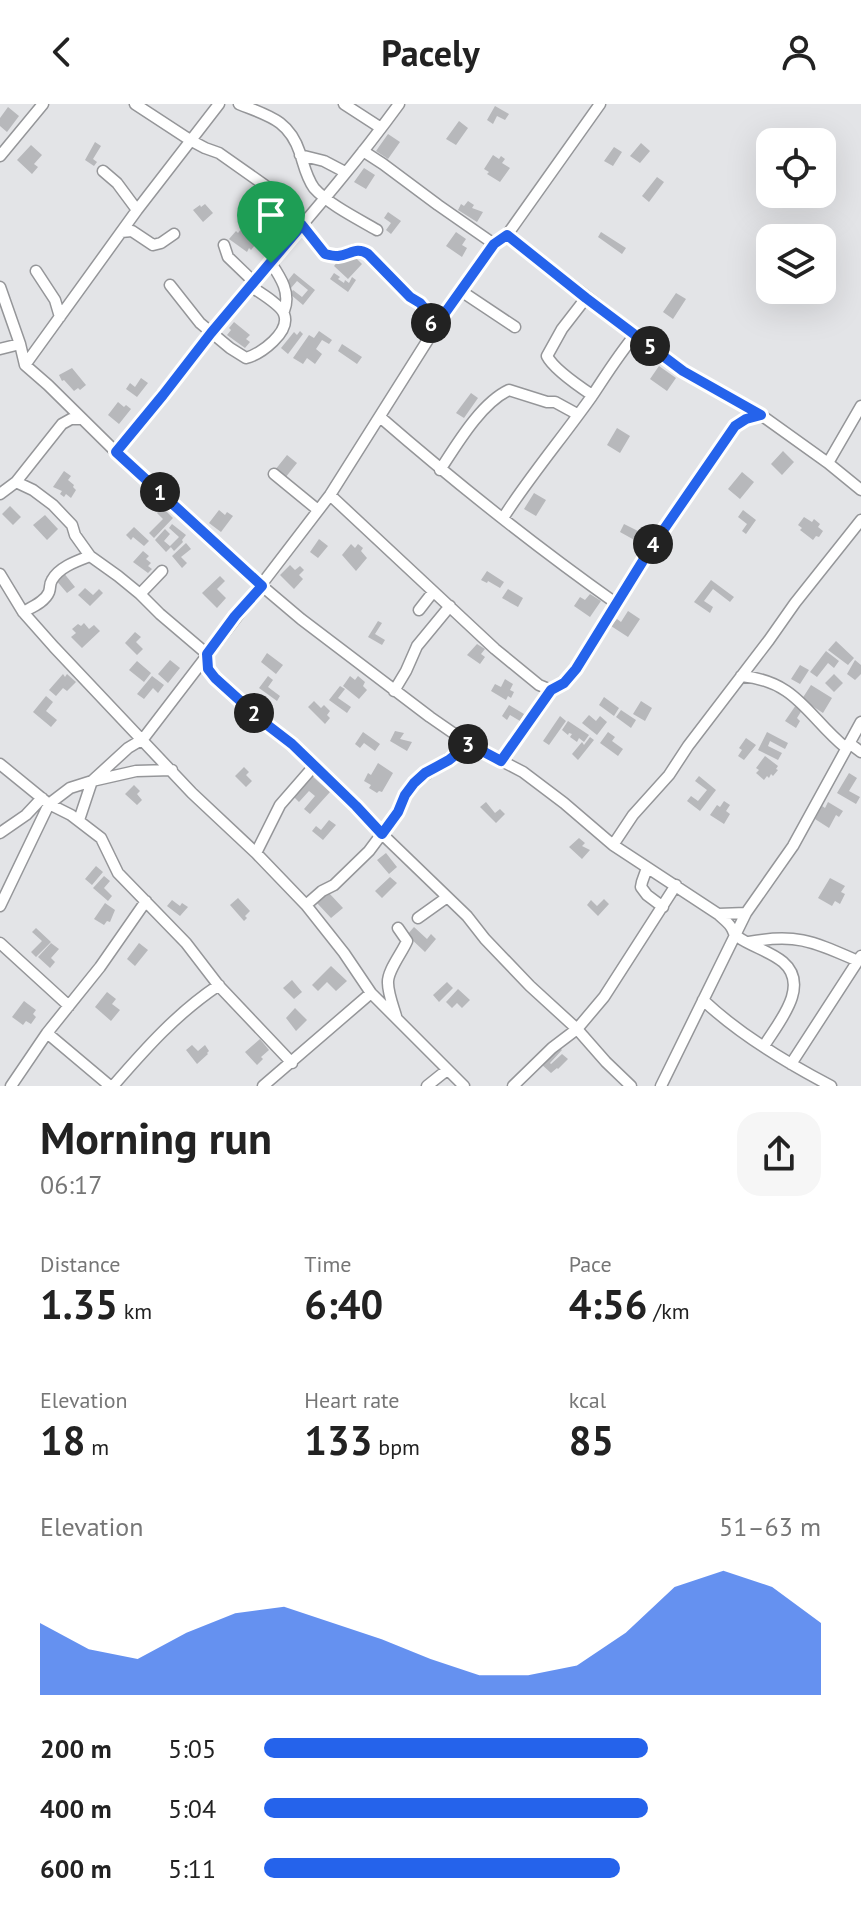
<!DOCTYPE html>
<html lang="en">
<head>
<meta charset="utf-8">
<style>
	body { margin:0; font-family:"PT Sans",sans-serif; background:#f6f6f6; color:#222; height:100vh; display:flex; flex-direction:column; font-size:30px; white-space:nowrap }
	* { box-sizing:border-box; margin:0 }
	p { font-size:26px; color:#767676 }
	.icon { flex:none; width:44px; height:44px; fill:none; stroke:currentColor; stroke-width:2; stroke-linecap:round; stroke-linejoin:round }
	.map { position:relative; height:982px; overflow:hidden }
	.drawer { display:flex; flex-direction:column; background:#fff; flex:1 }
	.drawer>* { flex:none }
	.controls { position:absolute; left:756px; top:24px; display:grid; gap:16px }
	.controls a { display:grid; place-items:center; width:80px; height:80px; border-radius:16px; background:#fff; box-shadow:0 8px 32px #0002; font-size:40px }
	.pin { position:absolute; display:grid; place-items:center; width:68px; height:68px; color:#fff; margin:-82px -34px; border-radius:50% 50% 50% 0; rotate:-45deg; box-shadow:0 0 8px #0007 }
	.pin .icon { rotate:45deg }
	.km { position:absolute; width:40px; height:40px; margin:-20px; border-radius:50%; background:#222; color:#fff; font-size:22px; line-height:40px; text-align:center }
	.round { display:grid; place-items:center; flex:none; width:84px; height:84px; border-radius:24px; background:#f6f6f6 }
	.headline { display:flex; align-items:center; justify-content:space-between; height:136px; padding:0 40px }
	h1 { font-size:44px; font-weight:600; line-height:60px }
	.stats { display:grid; grid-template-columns:repeat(3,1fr); gap:12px; height:136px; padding:8px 40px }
	.stats div { display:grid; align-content:center }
	.stats b { font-size:40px; font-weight:600 }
	.stats small { font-size:22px; font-weight:400 }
	.stats p { font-size:22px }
	.chart { height:224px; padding:16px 40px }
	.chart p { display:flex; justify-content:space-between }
	.chart svg { width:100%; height:144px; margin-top:8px; fill:#2563eb; opacity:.7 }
	ul { padding:0 40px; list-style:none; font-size:26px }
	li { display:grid; grid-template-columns:128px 96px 1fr; align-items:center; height:60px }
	li i { height:20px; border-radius:10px; background:#2563eb }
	header { display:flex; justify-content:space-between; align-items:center; height:104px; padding:0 40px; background:#fff; font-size:36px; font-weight:600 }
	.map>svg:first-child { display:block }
</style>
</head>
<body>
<header><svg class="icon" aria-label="back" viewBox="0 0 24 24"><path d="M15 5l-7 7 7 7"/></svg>Pacely<svg class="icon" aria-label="person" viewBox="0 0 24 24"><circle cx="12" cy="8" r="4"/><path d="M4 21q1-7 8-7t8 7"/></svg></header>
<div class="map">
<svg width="861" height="982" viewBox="0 0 861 982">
	<rect width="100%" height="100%" fill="#e3e4e7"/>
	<path fill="#b7b8bb" d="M495,2L509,10L505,16L497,12L493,20L487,16Z
		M8,3L19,12L7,28L0,22V14Z
		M459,17L468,24L456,41L446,35Z
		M388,30L400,38L388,55L376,47Z
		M95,38L101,42L93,55L97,58L94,62L85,56Z
		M641,39L650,47L640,59L630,52Z
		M31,41L42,51L34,60L38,63L32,70L17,56Z
		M614,43L622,48L613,62L604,57Z
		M493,51L499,55L501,52L505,55L502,59L510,64L500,78L487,70L489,68L484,65Z
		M364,64L375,71L366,85L354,78Z
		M657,73L664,78L649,98L642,92Z
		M271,93L282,102L279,106L283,109L276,117L273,114L269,118L256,107L260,101L262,103Z
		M468,97L474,101L472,104L483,108L477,118L458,106L461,100L464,102Z
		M205,100L213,109L203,118L193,106L200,101L201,103Z
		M388,108L401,117L391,130L386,126L391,119L384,114Z
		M246,119L255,125L253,128L257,131L252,138L256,140L251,146L249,144L247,148L229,135L236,127L238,129Z
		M456,128L466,135L462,141L467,144L462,153L446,142Z
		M601,128L626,144L622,150L598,133Z
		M351,149L362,160L348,175L334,162L339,156L342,158Z
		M294,169L315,186L303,201L290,190L293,186L302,193L308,186L297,177L291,184L285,180Z
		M334,169L340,173L338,175L344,179L345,176L349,179L352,173L356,176L348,188L330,175Z
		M676,189L686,195L673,215L663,208Z
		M234,218L250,231L246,235L250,238L245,244L227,231L231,226L229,224Z
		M300,227L303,230L288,250L281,244L294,228L297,231Z
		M319,227L332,236L329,240L322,236L316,245L322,250L315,260L307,254L303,260L293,254L309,231L314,234Z
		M342,240L362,253L357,260L338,247Z
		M659,262L676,274L667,287L650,275Z
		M72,264L86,281L80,286L78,284L74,287L64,276L62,277L59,271Z
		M141,274L148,279L137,293L126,285L130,279L135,283Z
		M471,289L478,294L464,314L456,309Z
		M118,298L124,303L126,301L131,305L119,320L108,311Z
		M617,324L630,332L620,349L607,341Z
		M783,347L794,358L782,371L771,360Z
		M287,351L297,359L285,374L275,366Z
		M64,367L71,372L68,376L74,381L73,383L76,386L71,394L66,390L64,393L60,390L62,387L53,383Z
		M742,368L754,378L740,395L728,385Z
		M534,389L546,396L536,412L524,405Z
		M10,402L21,413L13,421L2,410Z
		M162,403L173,414L154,434L149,429L163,415L157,409Z
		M219,406L225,411L227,408L233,412L221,428L209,419Z
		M743,406L756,416L746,430L742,427L747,420L738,413Z
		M45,411L58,425L47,436L33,421Z
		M804,413L812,418L814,415L820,420L818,423L823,427L819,433L816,432L813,436L800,426L802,424L798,421Z
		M172,420L186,431L182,436L183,438L174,447L170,442L179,433L169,424Z
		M624,420L642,429L638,438L620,428Z
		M134,423L149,437L144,442L133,433L131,436L126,431Z
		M165,425L170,430L164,437L171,443L166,448L155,436Z
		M319,435L328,442L318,454L310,448Z
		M186,439L191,445L181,453L187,459L182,464L172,452Z
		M351,440L355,444L358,440L363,444L361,447L367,454L356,467L342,451Z
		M143,447L149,452L146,455L151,459L148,462L152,465L148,469L133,458Z
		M290,461L295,466L300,462L304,466L299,471L303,475L294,485L280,471Z
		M487,467L504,478L500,484L488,477L487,479L481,476Z
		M63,468L75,483L67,489L55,475Z
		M220,472L225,477L217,485L226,494L217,504L202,489Z
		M711,476L734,493L730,498L713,485L704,497L713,503L710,509L694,498Z
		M85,484L93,491L99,485L103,489L90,502L78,491Z
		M508,485L523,494L518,503L502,494Z
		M590,490L601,497L590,513L574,502L580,493L585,496Z
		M628,507L640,515L628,533L611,522L617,515L621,518Z
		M378,517L382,519L375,530L385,536L382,541L368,533Z
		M84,519L89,525L94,521L100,527L82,544L71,533L76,529L72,525L78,520L81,522Z
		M135,528L141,533L136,538L143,545L137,551L125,539Z
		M836,537L854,554L848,561L828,546Z
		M477,540L485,545L481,550L485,553L480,560L467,551Z
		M826,547L839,557L834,564L828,559L817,573L810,568Z
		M267,549L283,561L276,570L261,558Z
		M170,556L180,564L168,579L158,570Z
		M855,556L861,561V570L855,576L847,570Z
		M137,557L151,569L144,578L129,566Z
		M800,561L809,566L800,580L791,575Z
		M63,570L65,573L67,570L76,578L67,587L63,584L56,592L49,586Z
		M834,570L843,579L834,588L825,579Z
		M152,572L164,581L158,589L153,584L144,595L137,590Z
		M268,572L273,576L268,583L280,592L277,597L259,584Z
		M350,572L355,576L358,572L365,578L363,582L367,586L359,595L343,582Z
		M505,575L513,580L510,586L514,588L511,594L508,592L506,596L491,587L495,580L501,583Z
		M811,581L832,594L823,609L802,595Z
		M340,582L345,585L338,594L351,603L347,609L329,596Z
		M46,592L53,598L46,607L57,616L51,623L33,608Z
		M604,593L619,604L614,612L599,601Z
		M314,597L321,604L324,601L330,607L327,611L330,614L325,620L308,603Z
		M641,597L652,604L645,617L633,610Z
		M509,601L524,610L520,617L510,611L507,616L502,612Z
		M796,601L802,606L797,614L800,617L796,624L785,617Z
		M621,606L636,616L631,624L616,613Z
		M589,611L596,617L600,612L607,618L597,631L582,619Z
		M560,612L566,617L549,641L543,637Z
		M568,617L589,631L584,638L579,634L577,638L570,633L572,630L569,629L568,631L562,626Z
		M395,627L404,629L400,635L412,638L407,647L390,637Z
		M363,628L380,640L375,647L364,639L360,644L355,640Z
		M608,628L615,633L612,637L623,645L618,652L600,639Z
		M767,628L788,639L785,645L770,637L768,642L782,649L778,656L758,646Z
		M590,633L594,636L578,656L572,650L582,638L584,641Z
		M746,634L756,641L744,656L738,652L742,646L739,644Z
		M765,652L778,662L776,665L778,666L773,672L771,670L769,674L767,672L764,676L756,669L759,666L756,664Z
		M378,659L393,669L382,688L379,687L377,689L369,684L371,681L364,677L368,669L371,671Z
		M244,663L249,668L246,671L252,677L246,683L235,672Z
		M849,669L857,674L849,687L860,693L856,700L837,689Z
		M312,672L330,688L310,710L304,705L315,692L309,687L299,698L294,693Z
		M699,672L716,686L700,707L687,697L691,692L698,697L707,686L695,677Z
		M134,681L140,687L137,690L142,696L137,701L125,690Z
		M724,697L730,701L726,707L730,710L724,720L710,711L717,701L720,703Z
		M486,698L495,709L500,705L505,710L496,719L480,703Z
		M828,698L843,707L839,713L836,711L829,724L815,715L822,702L825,704Z
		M329,716L336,721L323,736L312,727L316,722L321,726Z
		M579,734L585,739L582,742L590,746L582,755L569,743Z
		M386,749L397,763L389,770L377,756Z
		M96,762L103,768L92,781L85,775Z
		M104,772L110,777L104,784L112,792L108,797L93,784Z
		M390,773L397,779L382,794L375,787Z
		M830,774L845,782L841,788L845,790L840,800L835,797L832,802L818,794Z
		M329,789L343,804L331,814L317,799Z
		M238,794L250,807L245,812L247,814L244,817L230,801Z
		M604,795L609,800L598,812L587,801L591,796L597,802Z
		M172,796L180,802L182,799L188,803L180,812L167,802Z
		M105,799L115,806L110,818L107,817L104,821L94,815Z
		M414,823L427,835L431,830L436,835L425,848L407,831Z
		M36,824L51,838L36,853L31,848L42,837L32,828Z
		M51,839L59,845L51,854L55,858L50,864L38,853Z
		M139,839L148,846L135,862L127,855Z
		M331,862L347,877L336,887L327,878L318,887L312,881Z
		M292,876L302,888L294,895L283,884Z
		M447,878L453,884L439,898L433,891Z
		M458,885L470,896L462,904L457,899L452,904L446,898Z
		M107,888L116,895L112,900L120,906L111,917L95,903Z
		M24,897L36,906L33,910L36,913L31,920L26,917L23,921L12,913Z
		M295,904L307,916L296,927L286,914Z
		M260,935L269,946L261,953L263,955L257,961L245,948Z
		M192,941L198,947L205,941L209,947L207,949L208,950L197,960L186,946Z
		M557,942L562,946L550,959L551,960L562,950L568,955L558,965L557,964L551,969L540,959Z"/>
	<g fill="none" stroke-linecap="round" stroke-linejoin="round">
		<g stroke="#959699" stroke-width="13">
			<path id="minor" d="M135,0L190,36L205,44L219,49L273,87L294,105L302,121L325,150L341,152L354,146L363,147L374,155L410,193L420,199L425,205L426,215L435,223
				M239,0C269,12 289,16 300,49C304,61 306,73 314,84C328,100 358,115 377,126
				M344,0L381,24
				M363,47L383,60L438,101L494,140
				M300,51L324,57L345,68
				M0,52L43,0
				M103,67L117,79L137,106
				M121,128L132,127L153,141L161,139L174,130
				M507,131L683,267L761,311L828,359L861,386
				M224,141L228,153L254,178
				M271,159C281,174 291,189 284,207
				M36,167L55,196L60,213
				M170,181L200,219L230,244L246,254C261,250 291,228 284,210C281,201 259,188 250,182
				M0,183L20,240L25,261L48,281L116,348L262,482L301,515L430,613L469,640L523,668L564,699L613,741L718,810L746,809
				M461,187L515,223
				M586,194L562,225L547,252C553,264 580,283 592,291
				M0,245L20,240
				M25,261L137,106L219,0
				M380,313C456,379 535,442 617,500
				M116,348C148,309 179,268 211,228C274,152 341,80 399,0
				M828,359L861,302
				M440,366C457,340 481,299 509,286L547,298H555L577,310
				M274,370L318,406
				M16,378L33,386L53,401L72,421L75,431L90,452L118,472L140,490L160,510L207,550L208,565L215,574L266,620L292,640L356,702L382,730L467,812L485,835L530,882L577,925L606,958L631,982
				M0,390L16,378L62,320L71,315H81
				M330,391L495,545L539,581L551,586
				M503,414C530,372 563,333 592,292C606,271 619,250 635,231
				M0,470L23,508L54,543L192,689L256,749L306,801L344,849L371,889L464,982
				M140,490L162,467
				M419,506L433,488
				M23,508C32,503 45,498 49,488C51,482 49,481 52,476C59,463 77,457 90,452
				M741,572C797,577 807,612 846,644
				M394,587L406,567L417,542L450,502
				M849,639L861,648
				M501,657L551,586L564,579L576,565L649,447L735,322L746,315L761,311
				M0,660L49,700L71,711L101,734L118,769L186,839L219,882L292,959
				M79,716L92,677L136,667L172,666
				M0,729L26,711L42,694
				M613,741L633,711L669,671L688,642L769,536L795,499L861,416
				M256,749L280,701L314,662
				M647,764L642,778L641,783L647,791L663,803
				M306,801L322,787L334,781L369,747L398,708L405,691L414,679L469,640
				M0,802L49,700L70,684L92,677L128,644L143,635L330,391L448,204L494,140L507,131L600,0
				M718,810C722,814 728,818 731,823C735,829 732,829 738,833C752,843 770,847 783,858C811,882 778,919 764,942
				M418,814L446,794
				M749,838C797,829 814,838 858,857
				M0,839L69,902
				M703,896C740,931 787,959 831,982
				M396,912C393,902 388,889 388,879C387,867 402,849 407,837L398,824
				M47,929L110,982
				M791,960L861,852
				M11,982L47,929L100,863L146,797
				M113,982C146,944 177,909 219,881
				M263,982L371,889
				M427,982L447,966
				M513,982L552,944L577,925L604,893L676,781
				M661,982L746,809L793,742L861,618"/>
		</g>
		<use href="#minor" stroke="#fff" stroke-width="10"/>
	</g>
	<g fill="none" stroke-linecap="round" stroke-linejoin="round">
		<g stroke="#fff" stroke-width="16">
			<path id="route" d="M302,121L325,150C329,151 334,152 338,152C350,151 356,142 368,150L410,193L420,199L425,205L426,215L435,223L494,140L507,131L586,194L683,267L761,311L746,315L735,322L649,447L576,565L564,579L551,586L501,657L469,640L449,656L425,669L414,679L405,691L398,708L382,730L356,702L292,640L266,620L215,574L208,565L207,550L235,512L262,482L116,348L163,291L211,229Z"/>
		</g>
		<use href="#route" stroke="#2563eb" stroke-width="10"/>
	</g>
</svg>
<div class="controls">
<a><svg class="icon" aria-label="locate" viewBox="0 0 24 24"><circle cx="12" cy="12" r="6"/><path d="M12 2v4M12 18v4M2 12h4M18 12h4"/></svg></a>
<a><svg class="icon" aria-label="layers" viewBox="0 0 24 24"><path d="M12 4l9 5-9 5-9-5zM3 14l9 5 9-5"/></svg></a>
</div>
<div class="pin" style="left:271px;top:159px;background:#1e9e55"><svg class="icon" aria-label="arrive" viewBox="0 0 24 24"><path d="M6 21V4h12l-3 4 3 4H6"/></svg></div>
<b class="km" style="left:160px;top:388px">1</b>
<b class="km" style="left:254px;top:609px">2</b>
<b class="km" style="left:468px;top:640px">3</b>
<b class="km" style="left:653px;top:440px">4</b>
<b class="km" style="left:650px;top:242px">5</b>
<b class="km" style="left:431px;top:219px">6</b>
</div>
<section class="drawer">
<div class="headline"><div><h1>Morning run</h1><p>06:17</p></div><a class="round"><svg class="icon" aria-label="share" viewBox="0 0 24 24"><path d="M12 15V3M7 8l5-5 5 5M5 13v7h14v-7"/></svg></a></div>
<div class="stats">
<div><p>Distance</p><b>1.35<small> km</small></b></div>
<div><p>Time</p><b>6:40</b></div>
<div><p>Pace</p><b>4:56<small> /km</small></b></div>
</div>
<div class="stats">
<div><p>Elevation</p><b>18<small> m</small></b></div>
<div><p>Heart rate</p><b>133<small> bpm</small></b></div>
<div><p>kcal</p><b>85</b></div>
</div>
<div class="chart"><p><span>Elevation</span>51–63 m</p>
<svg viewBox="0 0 160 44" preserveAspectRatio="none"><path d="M0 44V22L10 30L20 33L30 25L40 19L50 17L60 22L70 27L80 33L90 38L100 38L110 35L120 25L130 11L140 6L150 11L160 22V44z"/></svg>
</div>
<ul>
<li><b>200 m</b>5:05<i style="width:69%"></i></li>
<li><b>400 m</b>5:04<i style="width:69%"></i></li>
<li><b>600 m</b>5:11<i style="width:64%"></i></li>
</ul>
</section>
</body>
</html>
